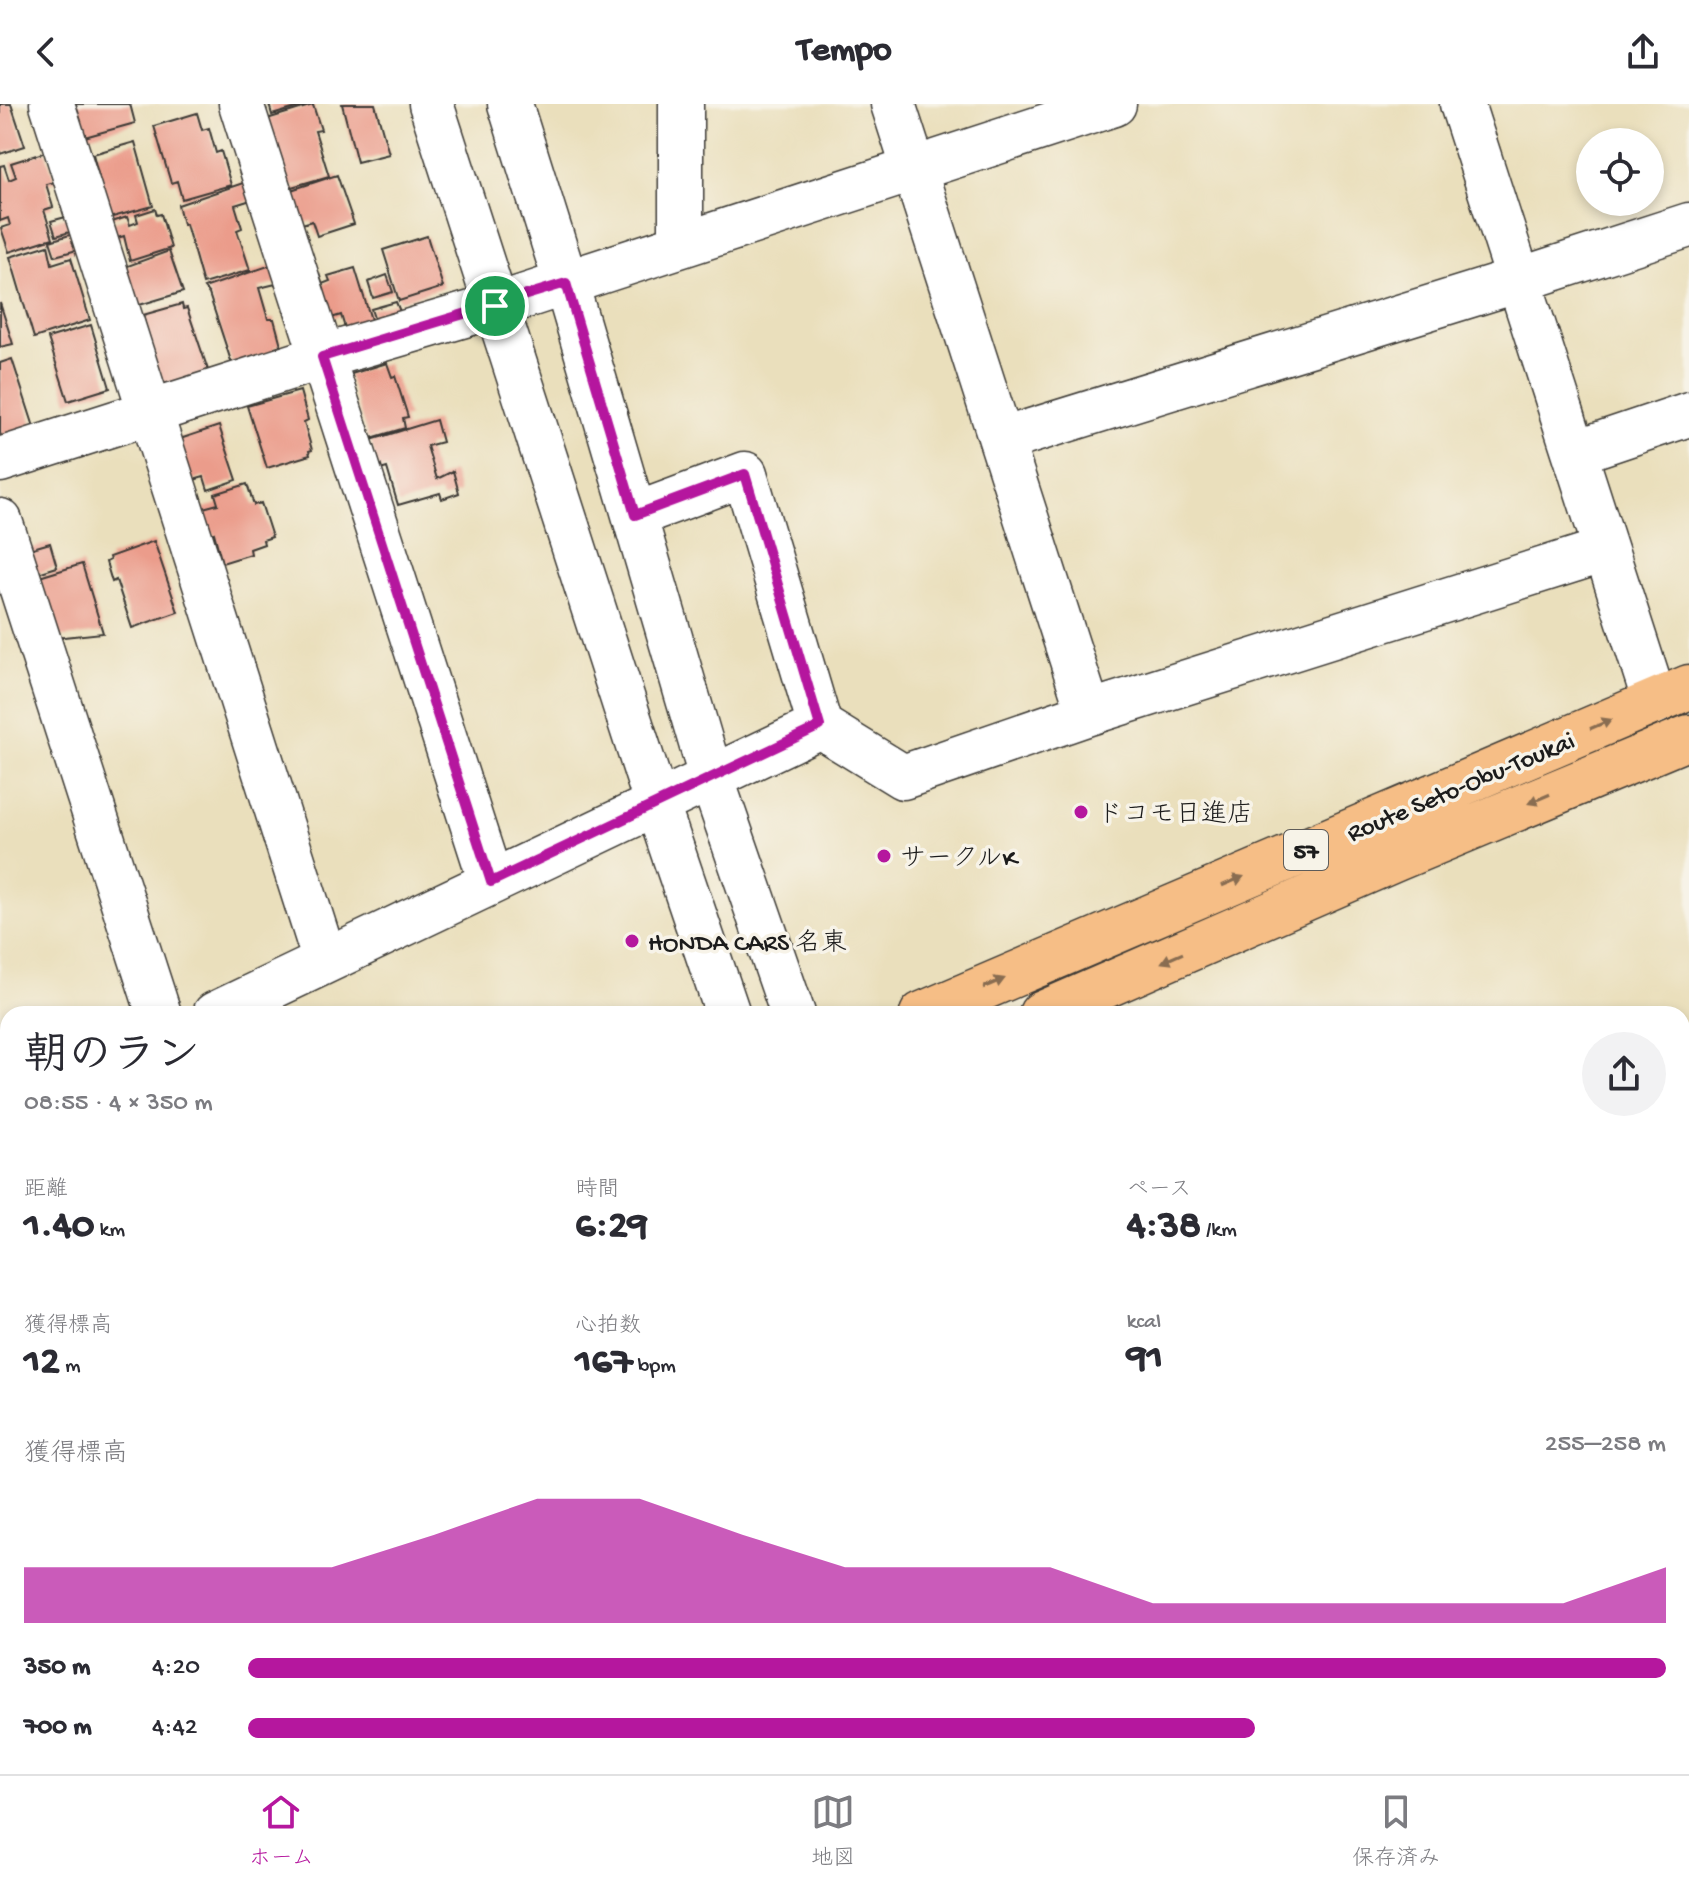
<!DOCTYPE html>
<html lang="ja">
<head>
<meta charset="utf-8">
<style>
	body { margin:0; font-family:"Gochi Hand","Klee One",sans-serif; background:#f2f2f3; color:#2b2b33; height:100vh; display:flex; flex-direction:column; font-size:30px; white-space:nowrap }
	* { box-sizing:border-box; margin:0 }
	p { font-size:26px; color:#7c7c81 }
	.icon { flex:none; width:44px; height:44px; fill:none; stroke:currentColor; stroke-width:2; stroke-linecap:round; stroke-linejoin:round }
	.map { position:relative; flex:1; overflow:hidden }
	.side { position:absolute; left:0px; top:902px; width:1690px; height:768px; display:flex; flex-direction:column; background:#fff; border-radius:24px 24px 0 0; box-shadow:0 4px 12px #0003 }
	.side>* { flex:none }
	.buttons { position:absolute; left:1576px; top:24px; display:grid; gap:16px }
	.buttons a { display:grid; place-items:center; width:88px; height:88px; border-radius:50%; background:#fff; box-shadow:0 4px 12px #0003; font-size:40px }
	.pin { position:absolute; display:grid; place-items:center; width:68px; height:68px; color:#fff; margin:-34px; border:4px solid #fff; border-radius:50%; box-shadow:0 2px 8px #0007 }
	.round { display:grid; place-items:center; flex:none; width:84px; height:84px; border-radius:42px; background:#f2f2f3 }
	.overview { display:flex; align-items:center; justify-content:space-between; height:136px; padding:0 24px }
	h1 { font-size:44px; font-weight:700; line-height:60px }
	.stats { display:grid; grid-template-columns:repeat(3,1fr); gap:12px; height:136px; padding:8px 24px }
	.stats div { display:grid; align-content:center }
	.stats b { font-size:40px; font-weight:700 }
	.stats small { font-size:22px; font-weight:400 }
	.stats p { font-size:22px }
	.chart { height:224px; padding:16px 24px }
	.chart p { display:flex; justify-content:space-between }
	.chart svg { width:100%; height:144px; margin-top:8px; fill:#b5179e; opacity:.7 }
	ul { padding:0 24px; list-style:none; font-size:26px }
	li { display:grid; grid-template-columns:128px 96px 1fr; align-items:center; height:60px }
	li i { height:20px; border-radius:10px; background:#b5179e }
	header { display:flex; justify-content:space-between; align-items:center; height:104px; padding:0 24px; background:#fff; font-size:36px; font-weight:700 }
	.menu { display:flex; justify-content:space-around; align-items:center; height:112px; border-top:2px solid #e1e1e2; background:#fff; font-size:22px; color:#7c7c81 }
	.menu a { display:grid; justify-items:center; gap:4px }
	.menu .active { color:#b5179e }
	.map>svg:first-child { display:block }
</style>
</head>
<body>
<header><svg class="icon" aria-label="back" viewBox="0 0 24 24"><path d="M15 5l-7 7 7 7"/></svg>Tempo<svg class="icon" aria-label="share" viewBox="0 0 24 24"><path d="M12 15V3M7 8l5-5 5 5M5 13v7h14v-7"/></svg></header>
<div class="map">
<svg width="1689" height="1670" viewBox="0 0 1689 1670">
	<rect width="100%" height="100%" fill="#f7f3e8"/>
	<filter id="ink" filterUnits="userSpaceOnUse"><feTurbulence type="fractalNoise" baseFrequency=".0125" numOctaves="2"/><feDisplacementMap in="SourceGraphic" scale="16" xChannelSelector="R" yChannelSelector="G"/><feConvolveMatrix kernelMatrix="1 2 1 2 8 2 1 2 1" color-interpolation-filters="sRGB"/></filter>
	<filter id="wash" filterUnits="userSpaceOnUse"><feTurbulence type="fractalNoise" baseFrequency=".006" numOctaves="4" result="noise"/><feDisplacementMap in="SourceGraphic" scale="32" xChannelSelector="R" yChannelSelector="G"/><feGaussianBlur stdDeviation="1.8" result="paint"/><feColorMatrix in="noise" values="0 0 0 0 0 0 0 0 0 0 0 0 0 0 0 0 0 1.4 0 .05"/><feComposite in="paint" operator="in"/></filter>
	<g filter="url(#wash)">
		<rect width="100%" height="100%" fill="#eadfbc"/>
		<path fill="#90b266" stroke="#566741" stroke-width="2" d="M1689,1097V1594L1682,1613V1098Z
			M8,1389V1637L0,1646V1392Z
			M766,1662H1664L1661,1670H766Z"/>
		<g id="blocks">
			<path fill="#eb9c8b" d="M0,0H11L25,42L0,50Z
				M70,0H130L135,19L81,34Z
				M269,0H305L306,1L272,11Z
				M342,0H375L389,50L357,58Z
				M313,1L321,26L315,27L329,72L288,84L267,15Z
				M197,9L202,26L209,24L216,49L221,47L231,81L182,95L177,77L171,79L154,22Z
				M135,38L153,102L109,114L93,50Z
				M46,48L55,78L46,80L53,103L44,106L53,134L9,148L1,124L10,121L8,114L0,117V62L4,61L9,76L16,73L11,59Z
				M337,71L354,120L317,132L312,117L302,120L291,86Z
				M246,78L251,96L235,101L242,124L237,126L250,166L203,180L186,120H183L178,101Z
				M155,105L157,111L161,110L171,144L130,157L124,132L114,135L109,119L127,113L130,121L138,118L136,111Z
				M73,111L77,126L56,132L51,117Z
				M73,130L77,146L55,152L50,137Z
				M427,132L443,183L399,197L383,146Z
				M48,141L52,160L71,154L90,216L34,234L10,153Z
				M169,147L183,188L136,202L122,164Z
				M274,160L280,179L259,184L268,215H274L281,241L275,243L276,248L232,260L209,190L204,184Z
				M355,164L372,219L346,227L341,211L328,215L317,182L330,177L328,172Z
				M387,171L393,188L373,194L368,178Z
				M396,198L404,217L378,226L371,205Z
				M0,199L13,240L0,243Z
				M182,200L183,205L187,204L209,269L160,282L143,211Z
				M91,221L110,284L68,297L48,234Z
				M12,255L35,326L3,337L0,329V259Z
				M387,259L392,273L395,272L408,313L403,314L405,324L368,335L348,271Z
				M300,287L308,316L304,318L312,346L309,347L310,351L267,364L247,302Z
				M436,316L442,338L427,342L437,375L453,367L459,389L442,395L440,389L398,401L387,364L377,367L371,336Z
				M219,322L237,376L208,386L204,373L190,377L177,336Z
				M247,380L254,401L261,399L272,433L263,436L264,440L250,445L251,450L222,459L214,429L210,431L203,404L218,400L215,390Z
				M154,437L178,508L132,524L116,476L112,478L106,458L110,456L109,453Z
				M50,439L57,463L35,470L26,446Z
				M82,460L103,529L55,534L36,474Z"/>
		</g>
	</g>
	<g filter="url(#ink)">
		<use href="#blocks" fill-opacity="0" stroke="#3b3934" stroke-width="2"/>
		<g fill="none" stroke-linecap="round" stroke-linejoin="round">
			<g stroke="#3b3934" stroke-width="47">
				<path id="minor" d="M52,0L325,857
					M241,0L491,778
					M431,0L656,698L728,910
					M510,0L566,179L711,673L793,910
					M893,0L1089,609
					M1462,0L1655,598
					M681,141V0
					M1002,336L1519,176L1689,121
					M1576,348L1689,310
					M0,356L322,253L495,202L1114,0
					M635,411L745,370L820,622L903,673L1089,609L1605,446
					M0,417L159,910
					M215,910L820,622
					M0,1018L8,1014
					M323,1662L347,1670
					M256,1670L262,1662
					M847,1670L848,1662"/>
			</g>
			<g stroke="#3b3934" stroke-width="47">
				<path id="major" d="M922,910L1689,583
					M1041,910L1396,755L1689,633
					M0,1297L8,1294
					M0,1338L8,1335"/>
			</g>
			<path stroke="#3b3934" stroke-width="5" stroke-dasharray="6 6" stroke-linecap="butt" d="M1682,1648L1689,1630
				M1673,1670L1677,1662"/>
			<use href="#minor" stroke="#fff" stroke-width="44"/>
			<use href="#major" stroke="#f6be86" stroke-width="44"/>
		</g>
		<defs><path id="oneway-solid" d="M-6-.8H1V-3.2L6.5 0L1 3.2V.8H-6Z" transform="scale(2)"/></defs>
		<g fill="#896d51">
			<use href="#oneway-solid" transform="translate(1601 620) rotate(-23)"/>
			<use href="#oneway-solid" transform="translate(1539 695) rotate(157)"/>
			<use href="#oneway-solid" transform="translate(1233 777) rotate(-23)"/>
			<use href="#oneway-solid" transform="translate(1172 854) rotate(156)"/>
			<use href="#oneway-solid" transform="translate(994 879) rotate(-23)"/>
		</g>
	</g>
	<g fill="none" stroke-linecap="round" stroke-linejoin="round" filter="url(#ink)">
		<g stroke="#fff" stroke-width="16">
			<path id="route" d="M566,179L635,411L745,370L820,622L491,778L322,253Z"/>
		</g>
		<use href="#route" stroke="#b5179e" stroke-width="10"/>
	</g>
	<g fill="#b5179e" stroke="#f7f3e8" stroke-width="3">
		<circle cx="1081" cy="708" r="8"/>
		<circle cx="884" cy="752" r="8"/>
		<circle cx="632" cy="837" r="8"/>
	</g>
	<g text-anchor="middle" stroke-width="7" stroke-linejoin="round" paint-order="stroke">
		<rect fill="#f7f3e8" stroke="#5e5c59" stroke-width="2" x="1284" y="726" width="44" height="40" rx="6"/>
		<g font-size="24" font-weight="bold" fill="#1c1c1c">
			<text x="1306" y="754">57</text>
		</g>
		<g font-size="26" fill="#1c1c1c" stroke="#f7f3e8">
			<text transform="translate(1460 681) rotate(-23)" y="9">Route Seto-Obu-Toukai</text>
		</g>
		<g font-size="26" fill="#1c1c1c" stroke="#f7f3e8" text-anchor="start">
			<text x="1097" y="717">ドコモ日進店</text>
			<text x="900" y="761">サークルK</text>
			<text x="648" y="846">HONDA CARS 名東</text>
		</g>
	</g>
</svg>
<div class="buttons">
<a><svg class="icon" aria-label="locate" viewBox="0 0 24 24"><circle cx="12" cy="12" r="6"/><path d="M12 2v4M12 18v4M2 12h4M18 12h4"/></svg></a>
</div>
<div class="pin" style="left:495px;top:202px;background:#1e9e55"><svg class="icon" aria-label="arrive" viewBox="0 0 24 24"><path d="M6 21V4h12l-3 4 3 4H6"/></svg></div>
<section class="side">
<div class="overview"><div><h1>朝のラン</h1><p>08:55 · 4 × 350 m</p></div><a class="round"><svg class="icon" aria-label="share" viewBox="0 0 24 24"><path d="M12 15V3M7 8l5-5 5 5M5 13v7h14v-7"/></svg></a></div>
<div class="stats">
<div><p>距離</p><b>1.40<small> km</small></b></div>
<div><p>時間</p><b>6:29</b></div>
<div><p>ペース</p><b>4:38<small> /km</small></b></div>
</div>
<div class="stats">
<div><p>獲得標高</p><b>12<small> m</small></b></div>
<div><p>心拍数</p><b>167<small> bpm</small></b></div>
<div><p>kcal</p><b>91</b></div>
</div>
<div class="chart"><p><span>獲得標高</span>255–258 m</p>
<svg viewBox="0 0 160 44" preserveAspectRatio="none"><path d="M0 44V27L10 27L20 27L30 27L40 17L50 6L60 6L70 17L80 27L90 27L100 27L110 38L120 38L130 38L140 38L150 38L160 27V44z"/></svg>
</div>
<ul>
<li><b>350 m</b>4:20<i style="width:100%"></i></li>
<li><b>700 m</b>4:42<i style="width:71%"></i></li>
</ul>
</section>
</div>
<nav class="menu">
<a class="active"><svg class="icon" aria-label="home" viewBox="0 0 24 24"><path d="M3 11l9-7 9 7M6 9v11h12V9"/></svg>ホーム</a>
<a><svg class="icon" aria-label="map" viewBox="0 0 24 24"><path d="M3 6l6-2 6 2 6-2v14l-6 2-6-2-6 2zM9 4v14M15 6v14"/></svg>地図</a>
<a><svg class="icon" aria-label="saved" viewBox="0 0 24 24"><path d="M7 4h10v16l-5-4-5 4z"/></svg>保存済み</a>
</nav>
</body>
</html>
